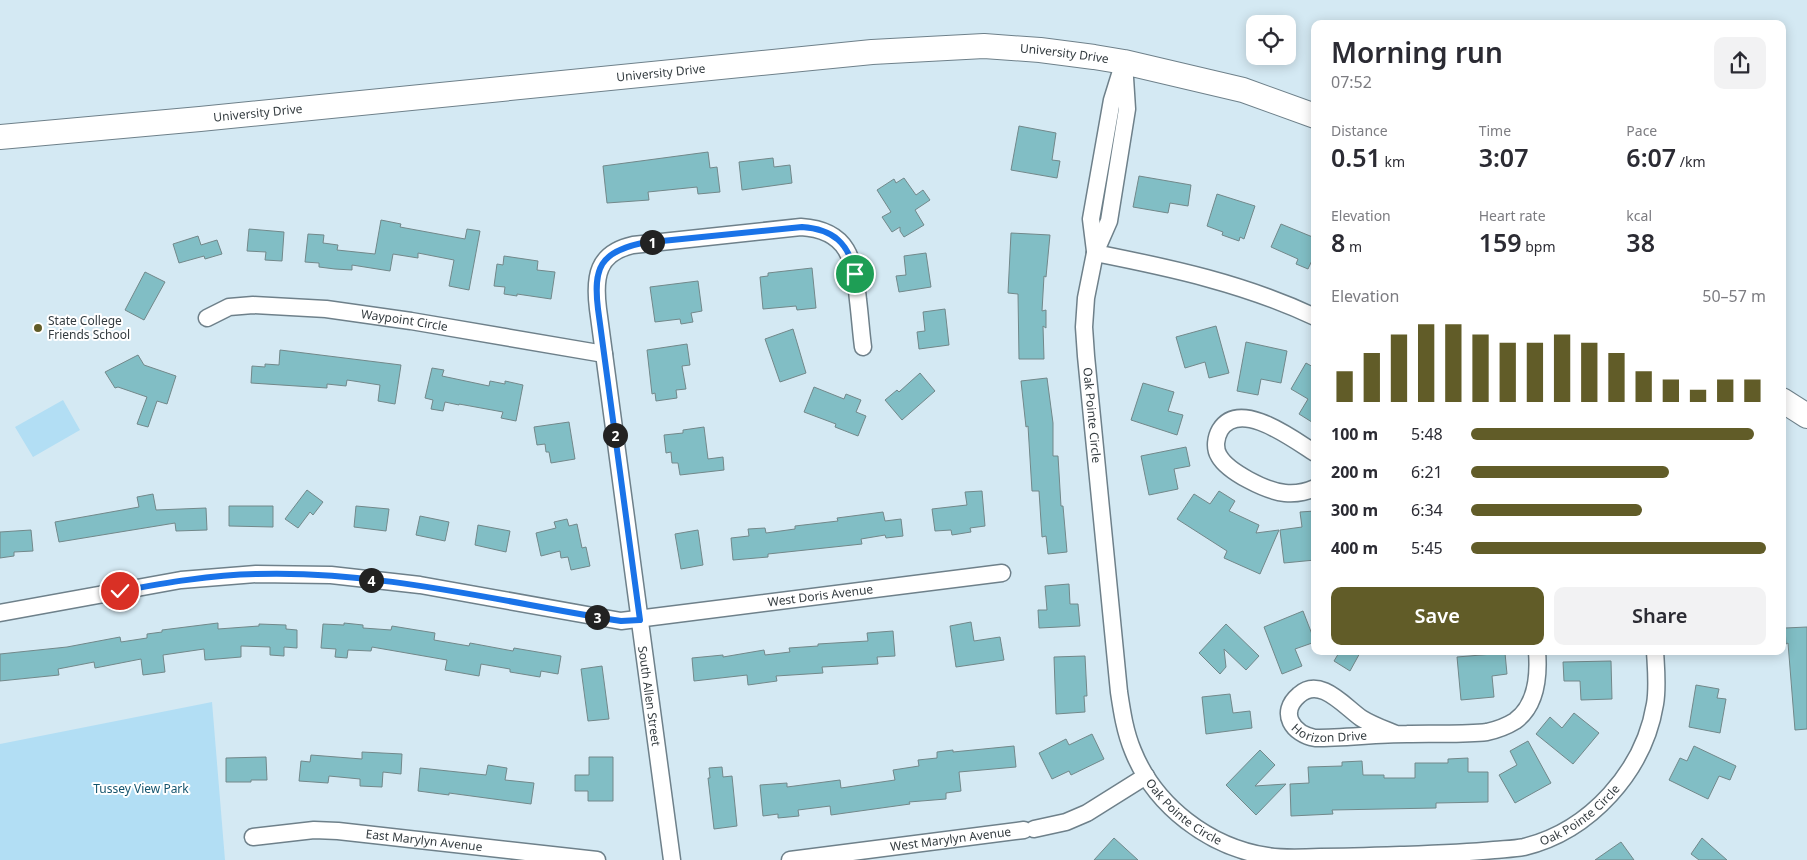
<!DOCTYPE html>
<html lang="en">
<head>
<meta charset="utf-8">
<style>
	body { margin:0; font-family:"Noto Sans",sans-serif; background:#f2f2f3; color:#2b2b33; height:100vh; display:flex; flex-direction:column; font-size:19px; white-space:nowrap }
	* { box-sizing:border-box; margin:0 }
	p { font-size:16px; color:#7c7c81 }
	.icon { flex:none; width:28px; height:28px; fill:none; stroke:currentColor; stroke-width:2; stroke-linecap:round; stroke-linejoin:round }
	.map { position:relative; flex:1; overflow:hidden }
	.sheet { position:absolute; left:1311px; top:20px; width:475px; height:635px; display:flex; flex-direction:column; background:#fff; border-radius:10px; box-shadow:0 2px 12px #0003 }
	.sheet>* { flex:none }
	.buttons { position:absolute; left:1246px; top:15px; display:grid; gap:10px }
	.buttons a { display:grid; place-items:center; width:50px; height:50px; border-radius:10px; background:#fff; box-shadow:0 2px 12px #0003; font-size:25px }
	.pin { position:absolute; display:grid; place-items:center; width:42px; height:42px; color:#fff; margin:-21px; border:2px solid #fff; border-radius:50%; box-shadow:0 1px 5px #0007 }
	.km { position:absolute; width:25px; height:25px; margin:-12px; border-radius:50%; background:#222; color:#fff; font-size:14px; line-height:25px; text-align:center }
	.round { display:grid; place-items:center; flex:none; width:52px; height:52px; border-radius:10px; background:#f2f2f3 }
	.headline { display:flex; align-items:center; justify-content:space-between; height:85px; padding:0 20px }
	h1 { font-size:28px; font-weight:600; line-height:38px }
	.metrics { display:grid; grid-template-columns:repeat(3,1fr); gap:8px; height:85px; padding:5px 20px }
	.metrics div { display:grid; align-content:center }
	.metrics b { font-size:25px; font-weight:600 }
	.metrics small { font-size:14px; font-weight:400 }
	.metrics p { font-size:14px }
	.chart { height:140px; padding:10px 20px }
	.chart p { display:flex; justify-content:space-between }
	.chart svg { width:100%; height:90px; margin-top:5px; stroke:#615c28; stroke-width:6 }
	.button { display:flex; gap:10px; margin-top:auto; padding:10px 20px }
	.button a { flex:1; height:58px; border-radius:10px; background:#615c28; color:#fff; font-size:20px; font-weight:600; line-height:58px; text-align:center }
	.button a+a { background:#f2f2f3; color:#2b2b33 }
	ul { padding:0 20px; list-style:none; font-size:16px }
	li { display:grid; grid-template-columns:80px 60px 1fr; align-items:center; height:38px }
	li i { height:12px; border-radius:6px; background:#615c28 }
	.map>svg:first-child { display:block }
</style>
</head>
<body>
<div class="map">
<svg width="1807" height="860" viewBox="0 0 1807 860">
	<rect width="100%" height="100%" fill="#d4e9f3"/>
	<path fill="#b2def4" d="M63,400L80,430L33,457L15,427Z
		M212,702L225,860H0V744Z"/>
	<path fill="#81bec5" stroke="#72888a" d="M1019,126L1056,133L1052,160L1060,161L1057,178L1011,170Z
		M708,152L710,168L717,167L720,192L698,194L697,187L648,192L649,200L607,203L603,166Z
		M773,158L774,167L790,165L792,183L742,190L739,162Z
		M1139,176L1191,185L1188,206L1170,203L1168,213L1133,207Z
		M904,178L916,195L923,190L930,200L915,210L924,225L904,237L900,231V227L892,232L882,217L891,212L877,190L894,179L896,183Z
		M1217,194L1255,206L1244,239L1240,237L1239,241L1222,235L1223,232L1207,226Z
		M381,220L401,224L400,227L465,239L467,229L480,231L469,290L449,286L454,260L418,253V258L393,254L390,271L352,265V270L335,269L319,267V263L305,262L308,234L324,235L323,243L338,245L337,250L375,254Z
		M1281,224L1315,238V254L1308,269L1296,264L1298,259L1271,247Z
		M249,229L284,232L282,261L265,260L266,252L247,251Z
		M1011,233L1050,235L1046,277L1044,276L1042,311L1046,310V328L1043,326L1044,359H1019L1018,294L1008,293Z
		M198,236L201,245L217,240L222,254L205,259L204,256L179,263L173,244Z
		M926,253L931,287L899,292L896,276L906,275L904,256Z
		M504,256L538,261L537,270L555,272L551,299L517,294V296L504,294L505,287L494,286L497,264L503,265Z
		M812,268L816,308L797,310L796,306L763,309L760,277L768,276V273Z
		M145,272L165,282L144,320L125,310Z
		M698,281L702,311L691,313L693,322L681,324L680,319L655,322L650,287Z
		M945,309L949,345L919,349L917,332L925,331L923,312Z
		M1216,326L1229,373L1209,378L1205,362L1185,368L1176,337Z
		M793,329L806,373L780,382L765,339Z
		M1246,342L1287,351L1281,383L1261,379L1258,395L1237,391Z
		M687,344L690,365L682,366L686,389L676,390L677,398L656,401L655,393L652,394L647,350Z
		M280,350L401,365L395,404L378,401L380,385L347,380L346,386L327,384V388L251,383L252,366L265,367V364L279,365Z
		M138,355L144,365L176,376L167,404L157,401L148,427L137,424L147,397L118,387L115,388L105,372Z
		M1306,363L1315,368V424L1299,414L1308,399L1291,389Z
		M432,368L444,370L442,376L489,386L490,381L505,384V381L523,385L516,421L501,418L503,412L459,404V405L445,402L443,411L431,409L433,400L425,398Z
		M920,373L935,391L902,420L885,400L897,390L899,392Z
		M1047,378L1053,423V456H1058L1061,506H1063L1067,552L1048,554L1046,536L1042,537L1039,491H1032L1028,426L1026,427L1021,381Z
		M1143,383L1174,392L1168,411L1183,415L1177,435L1131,420Z
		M814,387L844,399L846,394L861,400L856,412L866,416L858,436L835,427L836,424L804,412Z
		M569,422L575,459L551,463L549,452H546L545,444L537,445L534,427Z
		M704,427L708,459L723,457L724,470L680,475L678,463H672L671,452L666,453L664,435L683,433V430Z
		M1186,447L1190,466L1174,469L1178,489L1149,495L1141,456Z
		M307,490L323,502L313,515L310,512L298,528L285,519Z
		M982,491L985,526L970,528L971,532L952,535L951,530L935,531L932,509L967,505L965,492Z
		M1219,491L1235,501L1229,511L1259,525L1256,533L1279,530L1260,574L1224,558L1227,551L1177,519L1194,494L1210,504Z
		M153,494L156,510L206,508L207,530L176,531L175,523L59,542L55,522L139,507L137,497Z
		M229,506H273V527L229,526Z
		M356,506L389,509L386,531L354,527Z
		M1315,511V560L1284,563L1280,530L1302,527L1300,512Z
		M883,512L885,521L901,519L903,536L886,538L885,535L861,539L862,544L768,554V557L733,560L731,538L749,536L748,529L765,528L766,533L795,529V526L838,521L837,518Z
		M420,516L449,522L445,541L416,535Z
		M567,519L569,526L577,524L582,548L586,547L590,566L571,570L568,557L561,558L560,551L541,556L536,533L556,528L554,522Z
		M478,525L510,531L506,552L475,545Z
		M31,530L33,551L14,552V556L0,558V532Z
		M698,530L703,565L681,569L675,534Z
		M1069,584L1070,604H1078L1080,626L1039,628L1038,610H1047L1045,586Z
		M1303,611L1315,642L1295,649L1302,666L1282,674L1264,627Z
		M971,622L974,641L1000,637L1004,660L956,667L950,626Z
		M218,623V629L259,626V624L286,625V629L297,630V648L284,647V656L270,655V647L241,646V657L205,660L204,649L163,655L165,672L143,675L141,659L95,668L94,662L58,669L59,675L0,681V654L67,647L120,637L121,642L147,638V634L162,632V630Z
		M344,623L363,625V628L391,630L392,626L435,633L434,640L469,646L470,643L513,651L514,648L561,656L558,674L541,671L540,677L510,672V669L481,664L479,676L445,670L447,660L372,647L371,651L348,650L347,658L335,657L336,649L321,648L323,624L344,625Z
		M1226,624L1259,656L1246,670L1224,649L1226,667L1220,674L1199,653Z
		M1807,627V729L1795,730L1788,643L1786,644L1785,628Z
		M893,631L895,656L877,657L878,664L822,667L823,673L776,676L777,681L748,685L747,675L694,681L692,658L723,655V657L764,650L765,655L790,652L789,648L818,646V644L868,641L867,633Z
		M1340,651H1361L1350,671L1334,661Z
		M1505,653L1507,674L1492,676L1494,697L1461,700L1457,657Z
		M1085,656L1087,696H1084L1085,712L1056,714L1054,657Z
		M1611,661L1612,699L1581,700L1580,681H1564L1563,662Z
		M602,666L609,719L588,721L581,669Z
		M1696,685L1719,689L1717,698L1726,699L1720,733L1689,727Z
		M1230,694L1233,713L1250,711L1252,728L1206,734L1202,697Z
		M1574,713L1599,733L1573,764L1536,734L1550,717L1562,728Z
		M1092,734L1104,759L1071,775L1069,771L1052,779L1039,753L1066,739L1069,745Z
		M1528,741L1551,783L1515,803L1499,775L1517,765L1510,751Z
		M1014,746L1016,767L959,772L961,791L946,793V799L909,802L910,804L831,815L830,806L798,810L799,816L778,818V814L763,816L760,785L787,783V787L840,780L841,788L895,780L893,770L919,766L918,760L937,758V752L953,750V752Z
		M1694,746L1736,766L1730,780L1719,776L1708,799L1669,780L1680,758L1687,761Z
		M1260,750L1275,765L1255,786L1286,784L1256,815L1226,785Z
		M362,752L402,754L401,774L383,772L382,787L360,786V779L329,776L328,783L299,781L301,761L310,762L311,755L362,759Z
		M266,757L267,780H251V782H226V758Z
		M589,757H613V801H588V791H575V775H589Z
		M1468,758V772H1488V802L1436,803V808L1332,810L1333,814L1291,816L1290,784L1309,783L1308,767L1342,766V762L1362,761L1363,775H1384V778H1415V763H1448V759Z
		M488,765L507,768L505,780L534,783L531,804L449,793V795L418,791L420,768L486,775Z
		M722,767L723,777L732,776L737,826L714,829L708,778H710L709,768Z
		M1114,838L1138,860H1094Z
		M1702,838L1727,860H1699L1691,854Z
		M1621,842L1634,860H1595Z"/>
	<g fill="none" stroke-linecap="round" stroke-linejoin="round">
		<g stroke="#6e808a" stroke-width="19">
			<g id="minor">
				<path id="s1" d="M1124,62L1127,109L1109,221L1095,253L1086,298L1084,327L1086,356L1119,692C1122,712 1125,732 1133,751C1155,806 1209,847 1267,856C1284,859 1302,858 1320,857C1348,857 1375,856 1403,855C1433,854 1464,853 1494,850C1504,849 1514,849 1524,847C1590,831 1644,771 1655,704C1658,687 1656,669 1655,651"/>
				<path d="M1095,251L1091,219L1112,100L1121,71"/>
				<path d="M1095,253C1171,268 1245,284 1315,317"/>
				<path id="s2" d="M207,318L229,307L253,305L326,309L411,321L604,354"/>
				<path d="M1315,453C1294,440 1240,398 1220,430C1216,437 1214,448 1219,456C1228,472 1266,491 1285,493C1295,494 1306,492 1315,488"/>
				<path id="s3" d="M0,613L181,580L256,574L331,575L420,585L621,621L1002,573"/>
				<path id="s4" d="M1396,734C1384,729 1372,725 1361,718C1344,706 1320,676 1299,695C1278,713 1293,734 1315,738C1346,738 1376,734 1407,734C1432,733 1462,735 1487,732C1496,730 1507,726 1515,721C1537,705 1539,676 1537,651"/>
				<path d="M1034,829L1066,822L1087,813L1146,776"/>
				<path id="s5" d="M253,837L314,830L338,831L597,860"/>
				<path d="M672,860L598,309C594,277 597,253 633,245L801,227C849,230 854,260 858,300C860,316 861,332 863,347"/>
				<path id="s6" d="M790,860L1024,830"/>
			</g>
		</g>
		<g stroke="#6e808a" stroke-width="26">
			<g id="secondary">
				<path id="s7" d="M0,137L200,119L872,52L984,46L1040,50L1094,57L1124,62L1243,90L1315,116"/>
				<path d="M1782,400L1807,416"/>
			</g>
		</g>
		<use href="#minor" stroke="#fff" stroke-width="16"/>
		<use href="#secondary" stroke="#fff" stroke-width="24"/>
	</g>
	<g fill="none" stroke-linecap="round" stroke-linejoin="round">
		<g stroke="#fff" stroke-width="10">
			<path id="route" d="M120,591C165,583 210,575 256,574C379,570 501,602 621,621L640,620L598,309C593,268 600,252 642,243L802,227C833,229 849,243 855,274"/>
		</g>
		<use href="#route" stroke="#1a73e8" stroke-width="6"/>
	</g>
	<circle fill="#615c28" stroke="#fff" stroke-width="2" cx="38" cy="328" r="5"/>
	<g text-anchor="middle" stroke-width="4" stroke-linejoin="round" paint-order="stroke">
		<g font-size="12" fill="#343c40" stroke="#fff">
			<text dy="4" stroke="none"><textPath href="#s7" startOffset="1069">University Drive</textPath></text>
			<text dy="4" stroke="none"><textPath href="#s7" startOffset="664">University Drive</textPath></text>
			<text dy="4" stroke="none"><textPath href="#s7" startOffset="259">University Drive</textPath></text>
			<text dy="4" stroke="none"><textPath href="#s2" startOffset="201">Waypoint Circle</textPath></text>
			<text dy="4" stroke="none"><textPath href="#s1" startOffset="359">Oak Pointe Circle</textPath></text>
			<text dy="4" stroke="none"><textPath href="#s3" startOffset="829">West Doris Avenue</textPath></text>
			<text transform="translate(649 696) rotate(82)" y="4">South Allen Street</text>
			<text dy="4" stroke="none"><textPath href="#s4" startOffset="185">Horizon Drive</textPath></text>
			<text dy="4" stroke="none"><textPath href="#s1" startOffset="779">Oak Pointe Circle</textPath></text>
			<text dy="4" stroke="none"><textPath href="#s1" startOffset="1198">Oak Pointe Circle</textPath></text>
			<text dy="4" stroke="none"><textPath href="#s6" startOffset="162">West Marylyn Avenue</textPath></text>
			<text dy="4" stroke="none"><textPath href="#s5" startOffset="172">East Marylyn Avenue</textPath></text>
		</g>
		<g font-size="12" fill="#343c40" stroke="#fff" text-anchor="start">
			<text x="48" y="325">State College<tspan x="48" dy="14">Friends School</tspan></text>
		</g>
		<g font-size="12" fill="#14546d" stroke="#fff">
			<text x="141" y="793">Tussey View Park</text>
		</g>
	</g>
</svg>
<div class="buttons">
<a><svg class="icon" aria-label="locate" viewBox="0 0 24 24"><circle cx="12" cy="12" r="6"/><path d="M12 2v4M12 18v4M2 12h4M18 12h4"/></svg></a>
</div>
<div class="pin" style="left:855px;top:274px;background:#1e9e55"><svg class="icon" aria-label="arrive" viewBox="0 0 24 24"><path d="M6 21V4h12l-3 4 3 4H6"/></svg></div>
<div class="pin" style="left:120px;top:591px;background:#d93025"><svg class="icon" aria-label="check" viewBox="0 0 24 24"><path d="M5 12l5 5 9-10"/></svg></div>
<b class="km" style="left:652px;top:242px">1</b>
<b class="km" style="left:615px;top:435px">2</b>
<b class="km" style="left:597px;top:617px">3</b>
<b class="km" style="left:371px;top:580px">4</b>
<section class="sheet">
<div class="headline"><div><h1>Morning run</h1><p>07:52</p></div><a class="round"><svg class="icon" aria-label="share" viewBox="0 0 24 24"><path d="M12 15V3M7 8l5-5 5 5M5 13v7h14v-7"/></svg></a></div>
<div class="metrics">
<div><p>Distance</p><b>0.51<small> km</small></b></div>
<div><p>Time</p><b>3:07</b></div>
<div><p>Pace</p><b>6:07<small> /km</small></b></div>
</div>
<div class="metrics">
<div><p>Elevation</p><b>8<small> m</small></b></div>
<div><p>Heart rate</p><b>159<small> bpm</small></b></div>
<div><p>kcal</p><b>38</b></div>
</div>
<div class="chart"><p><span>Elevation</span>50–57 m</p>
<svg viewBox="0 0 160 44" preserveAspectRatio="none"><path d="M5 44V29M15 44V20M25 44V11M35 44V6M45 44V6M55 44V11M65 44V15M75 44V15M85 44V11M95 44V15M105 44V20M115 44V29M125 44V33M135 44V38M145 44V33M155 44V33"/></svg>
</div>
<ul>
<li><b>100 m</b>5:48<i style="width:96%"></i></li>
<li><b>200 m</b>6:21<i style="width:67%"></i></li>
<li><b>300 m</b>6:34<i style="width:58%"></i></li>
<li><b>400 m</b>5:45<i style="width:100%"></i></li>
</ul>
<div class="button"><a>Save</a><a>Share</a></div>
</section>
</div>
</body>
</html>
